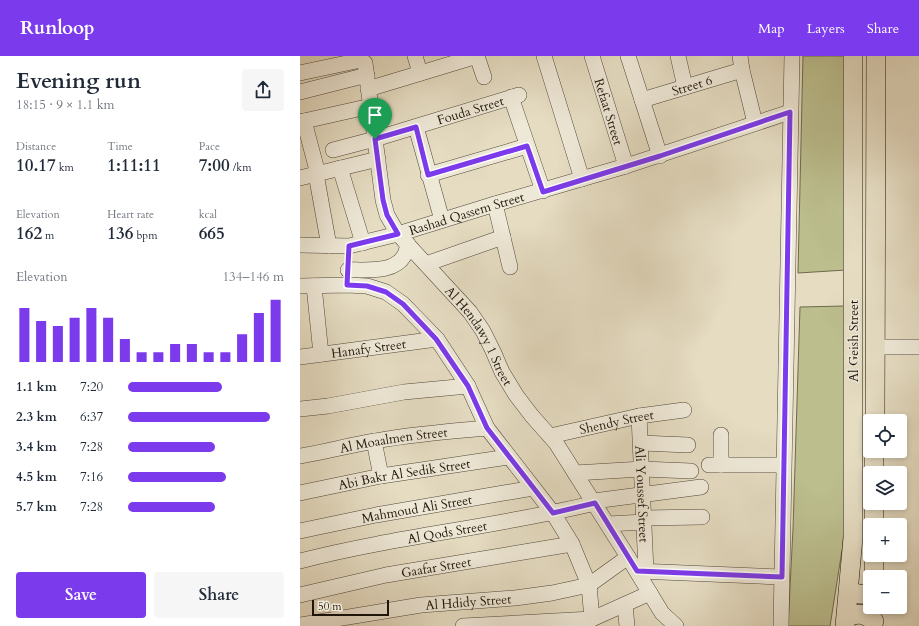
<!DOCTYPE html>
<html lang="en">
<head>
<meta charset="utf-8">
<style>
	body { margin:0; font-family:Cardo,serif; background:#f6f6f7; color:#1f2937; height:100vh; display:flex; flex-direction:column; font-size:15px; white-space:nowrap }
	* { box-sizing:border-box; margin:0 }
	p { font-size:13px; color:#747a83 }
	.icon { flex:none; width:22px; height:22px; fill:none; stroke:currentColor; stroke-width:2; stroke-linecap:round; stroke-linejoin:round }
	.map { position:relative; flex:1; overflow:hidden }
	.side { display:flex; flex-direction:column; background:#fff; width:300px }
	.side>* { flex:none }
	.buttons { position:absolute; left:563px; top:358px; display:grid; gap:8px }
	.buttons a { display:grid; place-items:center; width:44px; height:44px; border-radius:4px; background:#fff; box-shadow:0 2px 6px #0003; font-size:20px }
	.scale { position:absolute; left:12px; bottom:10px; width:77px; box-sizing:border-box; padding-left:4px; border:2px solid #1f150a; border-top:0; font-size:11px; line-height:14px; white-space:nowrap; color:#1f150a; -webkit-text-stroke:3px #eee8d7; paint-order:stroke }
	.pin { position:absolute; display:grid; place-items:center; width:34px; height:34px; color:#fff; margin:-41px -17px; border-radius:50% 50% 50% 0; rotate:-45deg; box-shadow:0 0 4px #0007 }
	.pin .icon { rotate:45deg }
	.round { display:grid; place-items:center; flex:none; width:42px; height:42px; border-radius:4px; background:#f6f6f7 }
	.overview { display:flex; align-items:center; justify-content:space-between; height:68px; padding:0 16px }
	h1 { font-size:22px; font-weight:700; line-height:30px }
	.figures { display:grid; grid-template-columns:repeat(3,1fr); gap:6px; height:68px; padding:4px 16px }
	.figures div { display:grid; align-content:center }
	.figures b { font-size:17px; font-weight:700 }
	.figures small { font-size:11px; font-weight:400 }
	.figures p { font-size:11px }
	.chart { height:112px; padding:8px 16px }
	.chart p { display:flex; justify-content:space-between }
	.chart svg { width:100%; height:72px; margin-top:4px; stroke:#7c3aed; stroke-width:6 }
	.button { display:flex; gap:8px; margin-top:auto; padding:8px 16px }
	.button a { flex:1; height:46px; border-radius:4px; background:#7c3aed; color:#fff; font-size:16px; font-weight:700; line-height:46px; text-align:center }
	.button a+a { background:#f6f6f7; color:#1f2937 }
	ul { padding:0 16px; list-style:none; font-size:13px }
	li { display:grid; grid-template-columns:64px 48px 1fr; align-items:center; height:30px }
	li i { height:10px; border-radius:5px; background:#7c3aed }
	header { display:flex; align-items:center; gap:24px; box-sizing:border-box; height:56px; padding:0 20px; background:#7c3aed; color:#fff }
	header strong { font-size:19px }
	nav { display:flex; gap:22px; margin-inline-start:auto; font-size:14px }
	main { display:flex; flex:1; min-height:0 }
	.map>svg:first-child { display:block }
</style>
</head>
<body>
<header>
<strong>Runloop</strong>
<nav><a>Map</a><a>Layers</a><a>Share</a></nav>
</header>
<main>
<section class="side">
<div class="overview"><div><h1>Evening run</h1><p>18:15 · 9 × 1.1 km</p></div><a class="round"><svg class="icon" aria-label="share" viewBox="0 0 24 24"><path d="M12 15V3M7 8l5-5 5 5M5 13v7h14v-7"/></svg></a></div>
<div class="figures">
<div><p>Distance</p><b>10.17<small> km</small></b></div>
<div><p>Time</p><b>1:11:11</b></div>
<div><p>Pace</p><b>7:00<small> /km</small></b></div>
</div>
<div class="figures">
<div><p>Elevation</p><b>162<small> m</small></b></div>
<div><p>Heart rate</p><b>136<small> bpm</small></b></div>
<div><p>kcal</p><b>665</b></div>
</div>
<div class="chart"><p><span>Elevation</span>134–146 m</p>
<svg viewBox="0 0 160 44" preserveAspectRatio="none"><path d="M5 44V11M15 44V19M25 44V22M35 44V17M45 44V11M55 44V17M65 44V30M75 44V38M85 44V38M95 44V33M105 44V33M115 44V38M125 44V38M135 44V27M145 44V14M155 44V6"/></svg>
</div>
<ul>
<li><b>1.1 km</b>7:20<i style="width:60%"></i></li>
<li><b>2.3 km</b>6:37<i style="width:91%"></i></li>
<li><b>3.4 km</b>7:28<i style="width:56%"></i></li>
<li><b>4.5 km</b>7:16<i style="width:63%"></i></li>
<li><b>5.7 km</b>7:28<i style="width:56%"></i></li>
</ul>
<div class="button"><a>Save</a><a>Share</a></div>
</section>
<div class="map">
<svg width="619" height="570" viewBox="0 0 619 570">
	<rect width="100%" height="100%" fill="#e5dcc2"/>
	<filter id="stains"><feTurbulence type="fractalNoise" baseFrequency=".005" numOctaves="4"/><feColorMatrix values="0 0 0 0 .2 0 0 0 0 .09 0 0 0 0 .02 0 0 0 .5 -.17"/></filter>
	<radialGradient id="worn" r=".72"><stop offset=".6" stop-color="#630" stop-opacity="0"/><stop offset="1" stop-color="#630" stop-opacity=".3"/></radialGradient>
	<path fill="#bcbe8e" stroke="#6e6a4c" d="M503,0H545L546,214L498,217Z
		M545,250L546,426L543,488L530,570H488L493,473L500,251Z"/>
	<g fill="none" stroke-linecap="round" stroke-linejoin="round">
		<g stroke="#504738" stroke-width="16">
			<g id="minor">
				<path d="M115,0L120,17"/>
				<path d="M177,0L184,21"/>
				<path d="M244,0L282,123"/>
				<path id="s1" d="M292,0L326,110"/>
				<path d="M328,0L360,100"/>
				<path d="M378,0L385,31"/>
				<path d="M440,0L442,14L455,67"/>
				<path id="s2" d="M0,17L61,4L65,7L83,144L87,159L98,178L170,256L183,275L193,295L202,316L216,339L232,360L256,387L328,501L362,557L376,570"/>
				<path d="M68,33L177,0"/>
				<path d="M0,36L67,19"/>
				<path d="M211,41L243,135"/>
				<path id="s3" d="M342,44L442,14"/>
				<path d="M4,65L18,118"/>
				<path d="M0,66L71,50"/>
				<path d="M116,71L142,164"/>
				<path id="s4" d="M33,94L75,83L219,39"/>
				<path d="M40,112L63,187"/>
				<path d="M16,118L29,190"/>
				<path d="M128,119L227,90"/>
				<path d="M0,122L78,103"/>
				<path d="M195,148L210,211"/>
				<path id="s5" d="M0,189L49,190L98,178L195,148L326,110L490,56"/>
				<path d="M126,208L203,181"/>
				<path d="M48,214C65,213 93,218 104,200C106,197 107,192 108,188"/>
				<path d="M0,230L47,229L67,230L86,236L103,248L137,283L168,330L187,372L253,457L272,488L289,529L292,563"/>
				<path d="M14,230L21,298"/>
				<path d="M575,291H619"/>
				<path id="s6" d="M0,301L137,283"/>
				<path d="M0,353L28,350L104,336L168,330"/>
				<path id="s7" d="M339,360L346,515"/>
				<path d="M421,379V409"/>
				<path id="s8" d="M250,380L339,360L384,354"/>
				<path d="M74,385L81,420"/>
				<path d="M341,387L388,389"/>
				<path id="s9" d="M0,400C25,396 50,389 75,385C112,378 150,375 187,372"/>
				<path d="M409,409H483"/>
				<path d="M275,417L342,413L391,415"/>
				<path id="s10" d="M0,437L81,420L208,401"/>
				<path d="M294,445L401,431"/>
				<path d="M344,462L402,461"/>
				<path d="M308,468L344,466"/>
				<path id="s11" d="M0,475L76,459L233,432"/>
				<path id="s12" d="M0,505C97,480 197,471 295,447"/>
				<path d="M337,515L481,521"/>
				<path id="s13" d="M0,539L86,519L272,488"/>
				<path d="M325,549L327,570"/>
				<path id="s14" d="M0,569L121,549L215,542L252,537L289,529L328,501"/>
				<path d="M163,570L292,563L350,537"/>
				<path d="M481,570L492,0"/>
			</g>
		</g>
		<g stroke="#1f150a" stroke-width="20">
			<path id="major" d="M575,365L576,0
				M574,417V395
				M574,469V447
				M574,521V499
				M549,534C556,538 562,540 570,537
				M546,562C557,556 564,557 574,565
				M545,570L553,482V0"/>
		</g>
		<use href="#minor" stroke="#eee8d7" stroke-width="15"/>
		<use href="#major" stroke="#e5dcc2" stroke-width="19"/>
	</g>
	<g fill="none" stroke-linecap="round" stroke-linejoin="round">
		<g stroke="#fff" stroke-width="8">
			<path id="route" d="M490,56L482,521L337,515L295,447L253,457L187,372L168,330L136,283L103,248L86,236L67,230L47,229L49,190L98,178L87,159L83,144L75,83L116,71L128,119L227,90L243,136L360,100Z"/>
		</g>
		<use href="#route" stroke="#7c3aed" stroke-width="5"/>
	</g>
	<g text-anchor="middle" stroke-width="3" stroke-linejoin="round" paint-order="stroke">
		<g font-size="13" fill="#1f150a" stroke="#eee8d7">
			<text dy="5" stroke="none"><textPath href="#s3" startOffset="52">Street 6</textPath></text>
			<text dy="5" stroke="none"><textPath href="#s4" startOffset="143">Fouda Street</textPath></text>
			<text dy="5" stroke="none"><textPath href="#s1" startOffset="58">Refaat Street</textPath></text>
			<text dy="5" stroke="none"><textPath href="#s5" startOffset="171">Rashad Qassem Street</textPath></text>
			<text dy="5" stroke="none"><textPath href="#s2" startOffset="374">Al Hendawy 1 Street</textPath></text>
			<text transform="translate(553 285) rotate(-90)" y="5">Al Geish Street</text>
			<text dy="5" stroke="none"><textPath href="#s6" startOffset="69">Hanafy Street</textPath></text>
			<text dy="5" stroke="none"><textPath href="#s8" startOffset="68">Shendy Street</textPath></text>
			<text dy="5" stroke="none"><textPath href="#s9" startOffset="95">Al Moaalmen Street</textPath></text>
			<text dy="5" stroke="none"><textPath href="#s10" startOffset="106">Abi Bakr Al Sedik Street</textPath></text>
			<text dy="5" stroke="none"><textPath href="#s7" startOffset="78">Ali Youssef Street</textPath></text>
			<text dy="5" stroke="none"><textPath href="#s11" startOffset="119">Mahmoud Ali Street</textPath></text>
			<text dy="5" stroke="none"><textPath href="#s12" startOffset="150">Al Qods Street</textPath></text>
			<text dy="5" stroke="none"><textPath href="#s13" startOffset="139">Gaafar Street</textPath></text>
			<text dy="5" stroke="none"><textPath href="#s14" startOffset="170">Al Hdidy Street</textPath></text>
		</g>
	</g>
	<rect width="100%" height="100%" filter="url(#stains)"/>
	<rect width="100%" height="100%" fill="url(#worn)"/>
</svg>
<div class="buttons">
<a><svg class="icon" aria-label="locate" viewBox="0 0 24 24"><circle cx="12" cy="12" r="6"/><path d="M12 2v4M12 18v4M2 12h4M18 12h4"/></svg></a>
<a><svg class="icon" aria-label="layers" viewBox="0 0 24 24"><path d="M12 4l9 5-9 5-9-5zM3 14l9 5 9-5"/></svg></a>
<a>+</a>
<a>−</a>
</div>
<div class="scale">50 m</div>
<div class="pin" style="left:75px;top:83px;background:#1e9e55"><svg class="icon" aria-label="arrive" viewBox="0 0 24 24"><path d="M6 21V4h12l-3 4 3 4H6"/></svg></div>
</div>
</main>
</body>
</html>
